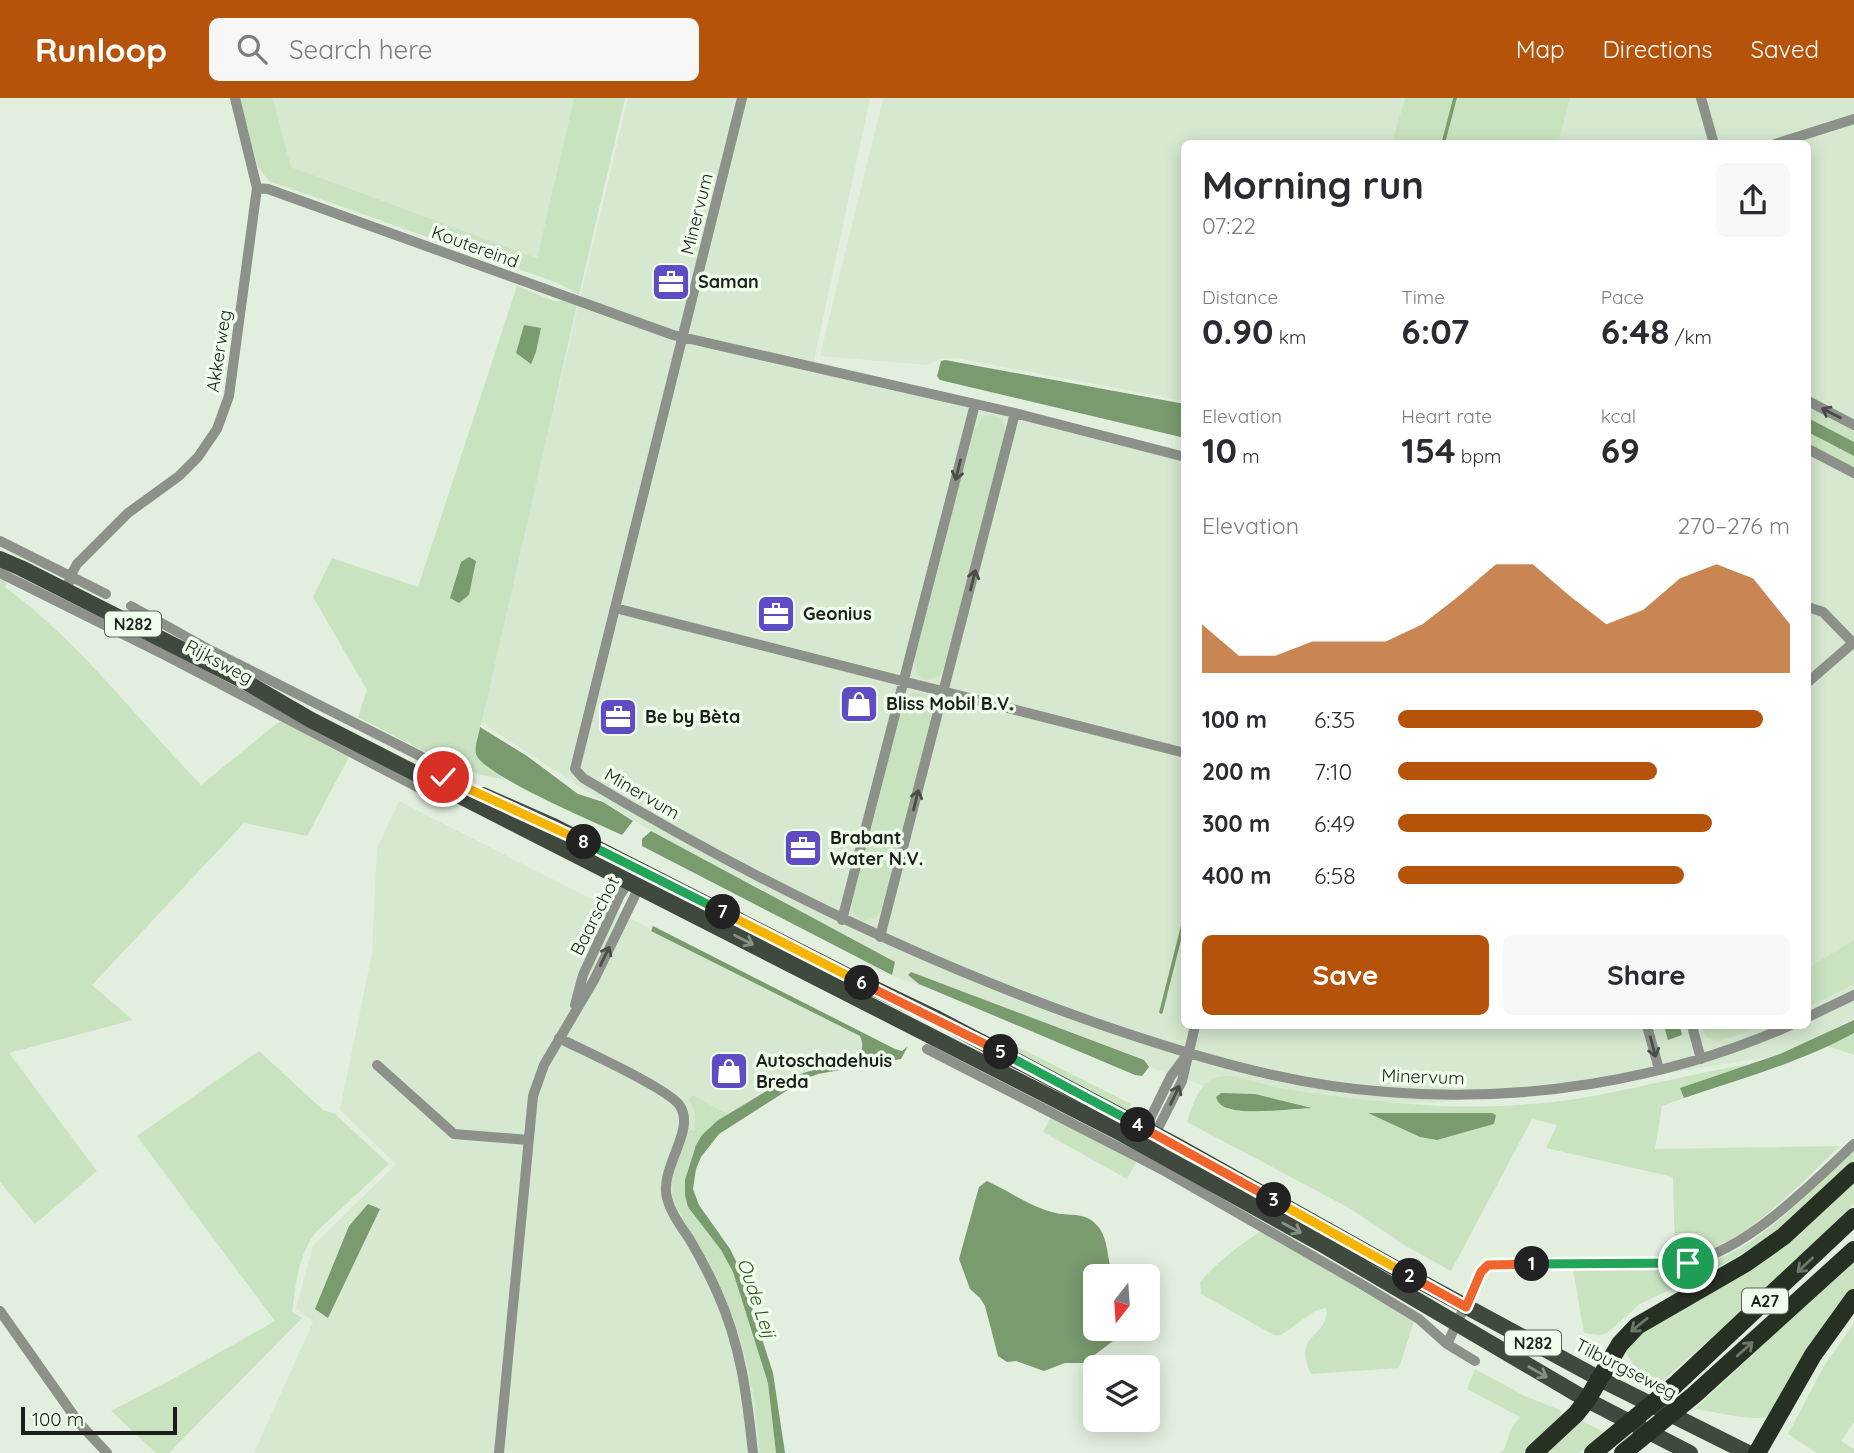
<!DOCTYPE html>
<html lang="en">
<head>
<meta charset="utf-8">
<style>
	body { margin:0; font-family:Quicksand,sans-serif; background:#f7f7f7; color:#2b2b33; height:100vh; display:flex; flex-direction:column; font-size:26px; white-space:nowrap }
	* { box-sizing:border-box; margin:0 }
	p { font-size:23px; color:#7c7c81 }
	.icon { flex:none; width:38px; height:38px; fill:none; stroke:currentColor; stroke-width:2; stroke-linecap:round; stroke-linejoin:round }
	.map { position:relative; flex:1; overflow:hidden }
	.sheet { position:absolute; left:1181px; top:42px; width:630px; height:889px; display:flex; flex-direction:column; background:#fff; border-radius:10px; box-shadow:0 4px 18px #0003 }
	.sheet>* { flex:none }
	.needle { width:46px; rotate:197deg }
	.buttons { position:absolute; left:1083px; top:1166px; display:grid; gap:14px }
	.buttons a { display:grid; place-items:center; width:77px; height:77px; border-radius:10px; background:#fff; box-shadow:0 4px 18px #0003; font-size:35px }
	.scale { position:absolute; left:21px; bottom:18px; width:156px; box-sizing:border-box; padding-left:7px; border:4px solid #1a1f19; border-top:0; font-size:19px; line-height:24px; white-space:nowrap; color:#1a1f19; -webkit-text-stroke:5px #effdeb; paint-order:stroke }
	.pin { position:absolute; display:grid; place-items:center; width:60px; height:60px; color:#fff; margin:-30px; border:4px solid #fff; border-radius:50%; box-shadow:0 2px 7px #0007 }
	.km { position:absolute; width:35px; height:35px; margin:-18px; border-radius:50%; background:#222; color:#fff; font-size:19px; line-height:35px; text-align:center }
	.round { display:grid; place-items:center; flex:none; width:74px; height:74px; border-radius:10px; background:#f7f7f7 }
	.summary { display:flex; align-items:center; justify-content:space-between; height:119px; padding:0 21px }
	h1 { font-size:38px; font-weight:700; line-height:52px }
	.stats { display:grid; grid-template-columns:repeat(3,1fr); gap:10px; height:119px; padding:7px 21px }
	.stats div { display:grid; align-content:center }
	.stats b { font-size:35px; font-weight:700 }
	.stats small { font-size:19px; font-weight:400 }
	.stats p { font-size:19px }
	.chart { height:196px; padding:14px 21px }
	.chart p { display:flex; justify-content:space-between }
	.chart svg { width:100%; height:126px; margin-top:7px; fill:#b45309; opacity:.7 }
	.action { display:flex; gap:14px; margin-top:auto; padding:14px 21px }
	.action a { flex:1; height:80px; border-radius:10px; background:#b45309; color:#fff; font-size:28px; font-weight:700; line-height:80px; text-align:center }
	.action a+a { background:#f7f7f7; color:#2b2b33 }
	ul { padding:0 21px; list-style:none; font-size:23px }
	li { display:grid; grid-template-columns:112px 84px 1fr; align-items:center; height:52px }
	li i { height:18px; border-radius:9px; background:#b45309 }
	header { display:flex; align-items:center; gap:42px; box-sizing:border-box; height:98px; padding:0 35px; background:#b45309; color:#fff }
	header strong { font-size:33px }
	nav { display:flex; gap:38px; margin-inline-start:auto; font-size:24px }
	.search { width:490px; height:63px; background:#f7f7f7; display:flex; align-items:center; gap:18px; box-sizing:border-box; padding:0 24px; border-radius:10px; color:#7c7c81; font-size:26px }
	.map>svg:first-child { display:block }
</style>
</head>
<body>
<header>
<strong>Runloop</strong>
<div class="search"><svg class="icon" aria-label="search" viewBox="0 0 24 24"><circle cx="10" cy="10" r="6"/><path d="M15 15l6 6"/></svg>Search here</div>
<nav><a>Map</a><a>Directions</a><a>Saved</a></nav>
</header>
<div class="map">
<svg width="1854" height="1355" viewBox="0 0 1854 1355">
	<rect width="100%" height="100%" fill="#e2efde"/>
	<path fill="#d6e8d0" d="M273,0H574L537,160L291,69Z
		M628,0H870L814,263L1185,357V928H1808V46L1553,45L1564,0H1854V919L1799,954L1644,979L1433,1005L1243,1002L879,873L583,691L479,623Z
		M883,0H1405L1393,45L1185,46V303L956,260L940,261L927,267L820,258Z
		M399,703L875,945L867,958L822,969L696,1047L685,1082L721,1152L776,1355H254L313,1224L296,1210L313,1148L396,1066L340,1012L372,855L377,750Z"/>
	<path fill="#c9e3c0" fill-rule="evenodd" d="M239,0H273L291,69L537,160L574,0H625L579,197L558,185L269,83L258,69Z
		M1405,0H1570L1558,45H1392Z
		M517,188L554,203H569L577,207L475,653L485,668L505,681C465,679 396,638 358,619L367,592L313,499L332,460L418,489ZM541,230L536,254L530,265L516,255Z
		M1808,309L1854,333V344L1808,320Z
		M989,317C1001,318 1006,324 1005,336L945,568L938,579L926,582L917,576L913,560L973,334L983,318Z
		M1808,334L1854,358V369L1808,346Z
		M0,480L7,484L5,489C80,544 137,621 201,687L280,623L349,659L307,738L244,725L92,887L133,922L9,955L97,1073L35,1126L0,1084Z
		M917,595C929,596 934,602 933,614L883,809L876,820L864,823L854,816L851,801L901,611L911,596Z
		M1854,842V886L1808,909V870Z
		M960,927L1022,951L1131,1006L1128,1015Z
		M1701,928H1763L1719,943C1709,942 1704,937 1701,928Z
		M1854,935V957L1827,948Z
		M259,953L323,1012L335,1016L389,1066L316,1134C298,1158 296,1185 292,1214L302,1220L169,1355H156L111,1313L178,1278L275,1223L137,1038Z
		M1750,966L1681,990L1684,1000L1662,1008L1655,1051L1840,1048C1802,1084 1751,1139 1702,1155C1693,1158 1684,1158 1675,1158L1673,1079L1546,1050L1557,1027L1532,1021L1451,1173L1406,1148L1351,1111L1187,1024C1193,1005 1201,978 1225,978C1241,978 1269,989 1287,991C1338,1000 1389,1005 1440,1008C1488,1010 1541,1007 1588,999C1642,989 1695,975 1750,966ZM1255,996L1308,1009L1309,1010C1290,1012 1245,1016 1228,1011C1221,1008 1219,1005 1216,999ZM1491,1015L1496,1017L1494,1026L1437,1042L1370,1016Z
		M692,997L728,1016L702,1037L696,1047L688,1071L685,1097L691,1114L721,1152L733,1174L768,1285L776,1355H760L755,1304L748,1269L735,1224L718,1183L673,1102L672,1080L689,1032L694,1033C697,1022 695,1011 689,1002Z
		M1051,1019L1136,1064L1127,1081L1043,1034Z
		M1854,1051V1069L1794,1122L1761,1145L1724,1166L1640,1206L1607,1235L1601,1237L1584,1235L1573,1171C1609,1170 1656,1174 1691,1169C1750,1161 1812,1091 1854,1051Z
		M1854,1082V1106L1758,1198L1657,1288L1633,1267L1624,1250L1628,1242Z
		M1261,1133L1383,1202L1414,1223L1399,1270L1311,1276C1292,1236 1325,1242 1327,1213L1325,1210L1315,1213L1281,1237H1274L1201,1196L1200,1184C1217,1164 1239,1148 1261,1133Z
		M1854,1161V1195L1769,1318C1758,1325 1711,1313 1695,1311Z
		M1854,1225V1324L1841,1343L1854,1351V1355H1817L1788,1336L1824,1268Z
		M1475,1271L1525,1298L1562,1313L1557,1326L1523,1355H1500L1504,1352L1511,1331L1520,1319L1467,1291Z
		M1581,1322L1604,1334L1579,1355H1545Z"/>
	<path fill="#799b6e" d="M524,227L541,230L536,254L531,266L516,255Z
		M945,262L1185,306V340L940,282L937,278L941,263Z
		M1808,320L1854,344V358L1808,334Z
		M469,459L476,463L469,497L459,505L450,500L461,464Z
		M480,629L527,658L578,696L603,704L633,723L622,737C597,725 482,677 476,656C474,649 479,637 480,629Z
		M651,733L895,864L892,877L642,748V741Z
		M653,828L895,951L902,953L908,948L901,961L818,976L805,981L719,1036L701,1059L696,1071L693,1091L699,1107L730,1151L739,1169L773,1275L785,1355H776L768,1285L733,1174L721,1152L688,1109L685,1097V1082L696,1047L702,1037L717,1023L788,980L857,958C864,953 863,945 860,938L651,833Z
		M911,874L1144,962L1149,969L1142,978L1135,977L919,886L908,877Z
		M1854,922V935C1801,964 1741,981 1684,1000L1680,990L1780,956Z
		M1664,928H1680L1682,937L1668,942Z
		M1221,995L1255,996L1312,1010C1291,1011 1246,1017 1227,1010C1221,1008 1218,1005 1216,999Z
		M1368,1015H1492L1496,1017L1494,1026L1437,1042L1420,1039Z
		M987,1083C1009,1093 1032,1110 1056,1115C1072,1119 1086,1112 1100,1131C1109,1145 1107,1163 1113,1178H1096V1230H1125L1113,1243L1084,1265H1065L1044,1273L1016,1263L1007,1264L998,1258L985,1208L980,1200L970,1191L959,1161L979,1089Z
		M368,1106L380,1111L328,1220L315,1211L349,1128Z"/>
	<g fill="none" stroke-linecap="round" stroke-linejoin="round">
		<path stroke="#799b6e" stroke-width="3.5" d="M1443,46L1455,0
			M1161,914L1185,819"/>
		<path stroke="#8c918a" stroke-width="10" d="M1701,0L1714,46
			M1775,46L1854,21
			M257,90L268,91L673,237L1015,315L1185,359
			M1808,303L1854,327
			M1808,351L1854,375
			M0,443L106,496
			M0,475L165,557L427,694
			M67,493L70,479L77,466L128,415L179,378L198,359L217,331L229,298L257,90L235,0
			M131,508L210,552L440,668
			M1808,509L1823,514L1853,545
			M615,510L742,0
			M1808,584L1854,544
			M1185,655L615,510L575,671L583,680C747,779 918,863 1099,926C1192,958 1288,987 1387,994C1523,1005 1664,983 1789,928
			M842,822L975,306
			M880,839L1015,315
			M575,907L583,877L620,797L631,781
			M1808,919L1854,897
			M1647,928L1659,971
			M1692,928L1701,961
			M559,940C582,952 670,991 680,1008C696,1033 659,1070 667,1100C671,1116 681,1128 690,1142C700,1159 709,1176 717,1194C741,1247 747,1298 753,1355
			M927,951L1161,1071L1363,1187L1419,1221L1447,1246L1475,1263
			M377,967L454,1036L528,1042
			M1144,1033L1171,978L1186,958
			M1151,1040L1155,1036L1182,983L1195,928
			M0,1213L79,1325L107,1355
			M1447,1246L1481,1174L1488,1167L1676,1166C1738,1162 1809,1088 1854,1046
			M499,1355L533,998L544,967L594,882L640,787"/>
		<path stroke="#40493d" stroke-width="16" d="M0,461L21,470L244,583L311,622L1115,1032L1325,1148L1587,1302L1690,1355
			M483,697L551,727L842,875L938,921L1174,1046L1397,1171L1600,1281L1748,1355"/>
		<path stroke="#273123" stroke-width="18" d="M1534,1355L1576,1316L1587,1302L1620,1246L1637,1228L1746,1165L1784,1138L1854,1073
			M1593,1355L1675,1287L1854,1119
			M1623,1355L1694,1297L1854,1152
			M1757,1355L1813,1257L1854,1200"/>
	</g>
	<defs><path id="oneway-shaft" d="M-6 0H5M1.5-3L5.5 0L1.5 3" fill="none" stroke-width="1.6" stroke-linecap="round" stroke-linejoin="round" transform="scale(1.75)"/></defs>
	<g stroke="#484d46">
		<use href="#oneway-shaft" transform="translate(1831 315) rotate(-153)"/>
		<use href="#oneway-shaft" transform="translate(958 372) rotate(104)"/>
		<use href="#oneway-shaft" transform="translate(973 482) rotate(-76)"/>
		<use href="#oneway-shaft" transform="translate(916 702) rotate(-76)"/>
		<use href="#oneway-shaft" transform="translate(605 858) rotate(-64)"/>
		<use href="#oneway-shaft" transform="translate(1653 949) rotate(75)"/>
		<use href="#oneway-shaft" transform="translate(1175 997) rotate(-64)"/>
	</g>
	<g stroke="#869183">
		<use href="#oneway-shaft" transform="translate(744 842) rotate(27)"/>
		<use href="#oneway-shaft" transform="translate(1292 1130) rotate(29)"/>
		<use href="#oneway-shaft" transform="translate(1538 1274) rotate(30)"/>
	</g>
	<g stroke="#6d7869">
		<use href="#oneway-shaft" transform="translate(1805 1167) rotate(137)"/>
		<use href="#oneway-shaft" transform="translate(1639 1227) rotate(141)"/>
		<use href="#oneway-shaft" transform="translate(1745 1251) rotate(-42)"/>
	</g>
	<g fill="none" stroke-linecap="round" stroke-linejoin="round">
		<g stroke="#fff" stroke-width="14">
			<path id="split-1" d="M1532,1166L1688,1165"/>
		</g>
		<g stroke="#fff" stroke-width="14">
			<path id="split-2" d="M1410,1178L1466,1209L1481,1174L1488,1167L1532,1166"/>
		</g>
		<g stroke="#fff" stroke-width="14">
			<path id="split-3" d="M1274,1102L1410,1178"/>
		</g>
		<g stroke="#fff" stroke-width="14">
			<path id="split-4" d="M1138,1027L1274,1102"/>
		</g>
		<g stroke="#fff" stroke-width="14">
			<path id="split-5" d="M1001,954L1138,1027"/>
		</g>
		<g stroke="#fff" stroke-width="14">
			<path id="split-6" d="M862,885L1001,954"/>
		</g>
		<g stroke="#fff" stroke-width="14">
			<path id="split-7" d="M723,814L862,885"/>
		</g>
		<g stroke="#fff" stroke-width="14">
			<path id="split-8" d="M584,744L723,814"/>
		</g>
		<g stroke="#fff" stroke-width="14">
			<path id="split-9" d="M443,679L584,744"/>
		</g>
		<use href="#split-1" stroke="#22a559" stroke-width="9"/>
		<use href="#split-2" stroke="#f0652b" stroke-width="9"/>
		<use href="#split-3" stroke="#f5b400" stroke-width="9"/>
		<use href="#split-4" stroke="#f0652b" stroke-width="9"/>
		<use href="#split-5" stroke="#22a559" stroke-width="9"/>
		<use href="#split-6" stroke="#f0652b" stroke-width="9"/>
		<use href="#split-7" stroke="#f5b400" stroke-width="9"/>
		<use href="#split-8" stroke="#22a559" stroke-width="9"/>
		<use href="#split-9" stroke="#f5b400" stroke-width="9"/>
	</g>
	<defs>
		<g id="office-square" transform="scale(2.0125)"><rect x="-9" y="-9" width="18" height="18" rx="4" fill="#5f4bc4" stroke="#effdeb"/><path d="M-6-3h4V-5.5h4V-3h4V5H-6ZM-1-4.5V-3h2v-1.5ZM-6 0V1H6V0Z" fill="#fff"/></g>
		<g id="shop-square" transform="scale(2.0125)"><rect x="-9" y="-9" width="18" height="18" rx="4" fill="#5f4bc4" stroke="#effdeb"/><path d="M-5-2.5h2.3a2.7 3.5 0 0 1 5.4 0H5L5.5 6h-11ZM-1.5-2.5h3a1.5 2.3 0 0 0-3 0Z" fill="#fff"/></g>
	</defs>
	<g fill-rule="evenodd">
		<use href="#office-square" x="671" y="184"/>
		<use href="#office-square" x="776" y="516"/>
		<use href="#shop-square" x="859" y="606"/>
		<use href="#office-square" x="618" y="619"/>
		<use href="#office-square" x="803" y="750"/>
		<use href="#shop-square" x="729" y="973"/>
	</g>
	<g text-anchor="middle" stroke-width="7" stroke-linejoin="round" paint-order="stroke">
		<g fill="#effdeb" stroke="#5a6258" stroke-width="2">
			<rect x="105" y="513.5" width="56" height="25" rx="5"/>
			<rect x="1742" y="1190.5" width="46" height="25" rx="5"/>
			<rect x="1505" y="1232.5" width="56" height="25" rx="5"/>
		</g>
		<g font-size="16" font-weight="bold" fill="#1a1f19">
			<text x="133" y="532">N282</text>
			<text x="1765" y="1209">A27</text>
			<text x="1533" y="1251">N282</text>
		</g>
		<g font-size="18" fill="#1a1f19" stroke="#effdeb">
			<text transform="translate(697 116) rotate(-76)" y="6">Minervum</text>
			<text transform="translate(475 149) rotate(20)" y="6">Koutereind</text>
			<text transform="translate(219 253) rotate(-81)" y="6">Akkerweg</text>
			<text transform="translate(219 564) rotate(28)" y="6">Rijksweg</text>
			<text transform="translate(642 696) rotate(30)" y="6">Minervum</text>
			<text transform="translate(595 818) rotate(-63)" y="6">Baarschot</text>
			<text transform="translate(1423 979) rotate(2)" y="6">Minervum</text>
			<text transform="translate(1626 1271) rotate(27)" y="6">Tilburgseweg</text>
		</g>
		<g font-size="18" font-weight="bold" fill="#1a1f19" stroke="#effdeb" text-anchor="start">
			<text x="698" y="190">Saman</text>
			<text x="803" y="522">Geonius</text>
			<text x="886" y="612">Bliss Mobil B.V.</text>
			<text x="645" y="625">Be by Bèta</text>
			<text x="830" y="746">Brabant<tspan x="830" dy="21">Water N.V.</tspan></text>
			<text x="756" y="969">Autoschadehuis<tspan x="756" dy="21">Breda</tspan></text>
		</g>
		<g font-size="19" font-style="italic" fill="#2d591a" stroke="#effdeb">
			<text transform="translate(757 1200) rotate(71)" y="7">Oude Leij</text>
		</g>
	</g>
</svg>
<div class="buttons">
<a><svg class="needle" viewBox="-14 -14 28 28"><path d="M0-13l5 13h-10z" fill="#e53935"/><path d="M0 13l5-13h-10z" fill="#7c7c81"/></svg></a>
<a><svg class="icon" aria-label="layers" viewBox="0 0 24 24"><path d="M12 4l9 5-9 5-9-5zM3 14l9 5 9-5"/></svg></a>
</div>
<div class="scale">100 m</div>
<div class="pin" style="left:1688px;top:1165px;background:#1e9e55"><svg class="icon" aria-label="arrive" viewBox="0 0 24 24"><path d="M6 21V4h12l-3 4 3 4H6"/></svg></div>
<div class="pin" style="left:443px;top:679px;background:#d93025"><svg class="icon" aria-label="check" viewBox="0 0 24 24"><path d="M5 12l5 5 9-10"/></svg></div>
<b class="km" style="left:1532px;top:1166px">1</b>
<b class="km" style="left:1410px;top:1178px">2</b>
<b class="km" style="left:1274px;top:1102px">3</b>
<b class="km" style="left:1138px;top:1027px">4</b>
<b class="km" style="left:1001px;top:954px">5</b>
<b class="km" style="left:862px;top:885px">6</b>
<b class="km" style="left:723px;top:814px">7</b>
<b class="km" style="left:584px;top:744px">8</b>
<section class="sheet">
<div class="summary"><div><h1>Morning run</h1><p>07:22</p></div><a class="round"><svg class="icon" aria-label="share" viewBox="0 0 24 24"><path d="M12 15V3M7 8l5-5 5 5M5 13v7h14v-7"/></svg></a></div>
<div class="stats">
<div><p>Distance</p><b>0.90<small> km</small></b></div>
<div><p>Time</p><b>6:07</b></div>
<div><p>Pace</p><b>6:48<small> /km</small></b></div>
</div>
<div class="stats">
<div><p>Elevation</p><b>10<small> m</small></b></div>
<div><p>Heart rate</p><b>154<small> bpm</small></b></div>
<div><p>kcal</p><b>69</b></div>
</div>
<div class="chart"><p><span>Elevation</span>270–276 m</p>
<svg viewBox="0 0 160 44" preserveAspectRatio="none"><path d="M0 44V27L10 38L20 38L30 33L40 33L50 33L60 27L70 17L80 6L90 6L100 17L110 27L120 22L130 11L140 6L150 11L160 27V44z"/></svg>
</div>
<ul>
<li><b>100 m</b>6:35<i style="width:93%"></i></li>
<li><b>200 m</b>7:10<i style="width:66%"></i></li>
<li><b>300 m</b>6:49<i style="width:80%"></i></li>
<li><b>400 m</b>6:58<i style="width:73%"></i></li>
</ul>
<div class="action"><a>Save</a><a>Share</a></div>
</section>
</div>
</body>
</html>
